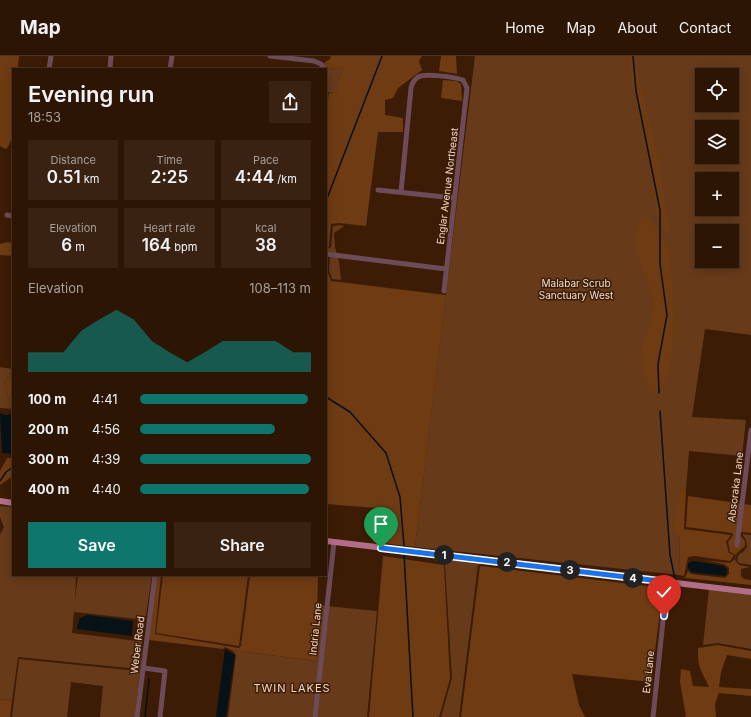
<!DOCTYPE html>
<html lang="en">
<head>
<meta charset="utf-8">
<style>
	body { margin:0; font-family:Inter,sans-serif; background:#392212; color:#f1f3f6; height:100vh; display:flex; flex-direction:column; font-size:15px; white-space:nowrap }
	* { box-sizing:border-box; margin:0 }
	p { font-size:13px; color:#a79f9a }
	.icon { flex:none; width:22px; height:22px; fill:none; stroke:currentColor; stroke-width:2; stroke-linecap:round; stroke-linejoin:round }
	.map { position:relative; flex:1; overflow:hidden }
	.drawer { position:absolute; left:12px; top:12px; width:315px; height:508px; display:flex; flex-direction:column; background:#2d1503; border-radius:0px; box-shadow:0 2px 10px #0003,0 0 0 1px #483425 }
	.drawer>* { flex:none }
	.tools { position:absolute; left:695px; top:12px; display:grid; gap:8px }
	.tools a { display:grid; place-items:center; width:44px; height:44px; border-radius:0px; background:#2d1503; box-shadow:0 2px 10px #0003,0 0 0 1px #483425; font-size:20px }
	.pin { position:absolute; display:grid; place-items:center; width:34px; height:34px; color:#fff; margin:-41px -17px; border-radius:50% 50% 50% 0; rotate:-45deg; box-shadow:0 0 4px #0007 }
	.pin .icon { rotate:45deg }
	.km { position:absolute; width:20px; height:20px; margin:-10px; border-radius:50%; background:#222; color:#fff; font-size:11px; line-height:20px; text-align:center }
	.round { display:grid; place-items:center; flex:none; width:42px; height:42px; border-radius:0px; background:#392212 }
	.head { display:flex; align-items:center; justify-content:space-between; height:68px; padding:0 16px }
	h1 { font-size:22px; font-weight:600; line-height:30px }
	.stats { display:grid; grid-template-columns:repeat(3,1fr); gap:6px; height:68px; padding:4px 16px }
	.stats div { display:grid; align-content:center; border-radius:0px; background:#392212; text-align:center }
	.stats b { font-size:17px; font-weight:600 }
	.stats small { font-size:11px; font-weight:400 }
	.stats p { font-size:11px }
	.chart { height:112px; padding:8px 16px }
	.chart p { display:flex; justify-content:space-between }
	.chart svg { width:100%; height:72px; margin-top:4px; fill:#0f766e; opacity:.7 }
	.primary-button { display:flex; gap:8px; margin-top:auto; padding:8px 16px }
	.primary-button a { flex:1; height:46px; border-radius:0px; background:#0f766e; color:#fff; font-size:16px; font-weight:600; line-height:46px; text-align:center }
	.primary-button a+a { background:#392212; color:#f1f3f6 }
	ul { padding:0 16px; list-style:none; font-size:13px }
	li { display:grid; grid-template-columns:64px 48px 1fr; align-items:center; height:30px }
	li i { height:10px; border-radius:5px; background:#0f766e }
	header { display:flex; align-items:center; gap:24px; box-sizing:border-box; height:56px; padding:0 20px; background:#2d1503; border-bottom:1px solid #483425 }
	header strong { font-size:19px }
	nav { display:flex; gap:22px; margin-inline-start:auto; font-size:14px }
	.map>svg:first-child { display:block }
</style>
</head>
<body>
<header>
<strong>Map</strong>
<nav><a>Home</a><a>Map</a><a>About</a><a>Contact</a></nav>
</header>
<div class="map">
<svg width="751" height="661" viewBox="0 0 751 661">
	<rect width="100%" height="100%" fill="#3c1c04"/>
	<path fill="#673a1a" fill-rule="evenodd" d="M475,0H751V279L705,273L692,361L746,364L742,400L689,395L686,434L681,433L679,519L415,491ZM702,19H732V49H702ZM702,71H732V101H702ZM702,123H732V153H702ZM702,175H732V205H702Z
		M337,11L343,13L339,25V37L327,36L328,14Z
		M339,169L344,170L334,177L335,191L339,206L341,224L332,223L329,214L330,200L326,199V193L331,191L333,170Z
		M0,311L13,313V317H11L9,322L5,323L10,352L13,353L0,352Z
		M0,450L13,451V519H76L75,544L78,519H152L138,613L18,601L12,645L0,643V479L4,471L0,461ZM74,556L137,563V585L72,577Z
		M742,478L751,479V509L739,507L737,504L739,498L743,496L747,491L746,484Z
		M435,500L477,505L476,525L459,661H441L452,622L445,509L435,505Z
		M709,533L751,538V593L718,587L703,589Z
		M317,549L377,555L367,661H228L236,599L232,594L316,605Z
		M143,588L135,661H100L103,630L71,626L67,661H12L19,603L138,615Z"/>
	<path fill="#6f3b12" d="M0,0H19L18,10L20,13H13C13,29 18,83 6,93L0,90Z
		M331,0H422L419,5L422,14L398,32L393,42L385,44V59L403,62V76H378L366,170L339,167L331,168L329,191H326V55L329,37L339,36V25L343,13L337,11L328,14L324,7L330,3Z
		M441,0H456L457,18L439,15Z
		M629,0H634L659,106L670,176H666L655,159V146L644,81L631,25Z
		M443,24L456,25L461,28L462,45L441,42Z
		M647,159C655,168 662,178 667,190C675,212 676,296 669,319C667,328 659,333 652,339L643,318L642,291L652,262L654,246L634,190L639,163Z
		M7,186L13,187V200L0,199V188Z
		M326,201H328L327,214L331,225L446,239L415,491L373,486L375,452L326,448Z
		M11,317H13V352H10L5,323L9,322Z
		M7,402H13V420L0,429V415Z
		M681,433L686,434L684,473L731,479L726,486L729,497L734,499L730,505L694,500L688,501L684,520L679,519L680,481L672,474Z
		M688,440L751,449V477L741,476L740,479L745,485V490L737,497L735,504L739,509L750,511L741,513V520L744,523L751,524V529L677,521L685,522L688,515L691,518L725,522L729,518V512L724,508L703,504L730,507L735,503L736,499L730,496L728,486L733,479L732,477L686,471Z
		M383,500L444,509L450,623L439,661H369Z
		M477,505L642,525L656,529L481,508L478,509L476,525Z
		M480,510L663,532L651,626L572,618L579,649L585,661H461Z
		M157,519H161L155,578L239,592L241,590L250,519H318L316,605L231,594L225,591L223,593L149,584Z
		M163,519H248L239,590L156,577Z
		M718,589L751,595V603L727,599L721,616L719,631L751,633V640L719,637L715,648L716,661H686L680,626L681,613L690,615L693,630L709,631C702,615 697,612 698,592Z
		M0,643L12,645L10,661H0Z"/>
	<path fill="#061118" d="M0,357L5,359L13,358V398L2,397Z
		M693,505L724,510L727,513V518L724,520L691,516L688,512V507Z
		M87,559L133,565L132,580L77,573L79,563Z
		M225,593L235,599L226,661H216Z"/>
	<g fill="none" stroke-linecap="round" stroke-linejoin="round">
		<path stroke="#061118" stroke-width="1.5" d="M633,0L636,35L660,154V208L667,259L658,308L659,337
			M326,145L382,0
			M326,341L350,356L386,397L400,441L404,490
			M660,355L670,499L675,523
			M0,425L6,416L13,411
			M404,498L413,661
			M672,534L673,530
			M145,661L149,623"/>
		<path stroke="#6d4b58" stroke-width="5" d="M270,0L314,5L321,8L325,13
			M49,13L51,0
			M110,13L111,0
			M170,13L172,0
			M326,14V21
			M378,134L454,142
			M401,136L411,32C412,27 414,24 418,21C426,17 454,21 463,24L467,32L444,235
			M7,159L13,160
			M326,198L446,213
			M737,489L751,374
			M144,612L165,615L160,661
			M137,661L155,519
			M315,661L334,486
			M653,661L667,526"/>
		<path stroke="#b26d89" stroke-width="6" d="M0,445L13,447
			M326,485L751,536"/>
	</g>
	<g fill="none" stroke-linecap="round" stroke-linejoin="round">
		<g stroke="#fff" stroke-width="8">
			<path id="route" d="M381,492L668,526L664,560"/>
		</g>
		<use href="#route" stroke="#1a73e8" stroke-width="5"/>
	</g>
	<g text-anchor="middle" stroke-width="3" stroke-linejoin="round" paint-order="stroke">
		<g font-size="10" fill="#f3d8c6" stroke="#3c1c04">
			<text transform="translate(447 130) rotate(-83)" y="4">Englar Avenue Northeast</text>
			<text transform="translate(735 431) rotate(-83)" y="4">Absoraka Lane</text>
			<text transform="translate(315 573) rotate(-84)" y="4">Indria Lane</text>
			<text transform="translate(137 589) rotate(-83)" y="4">Weber Road</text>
			<text transform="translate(648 616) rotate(-84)" y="4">Eva Lane</text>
		</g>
		<g font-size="10" fill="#f3ded1" stroke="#3c1c04">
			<text x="576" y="231">Malabar Scrub<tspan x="576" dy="12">Sanctuary West</tspan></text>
		</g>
		<g font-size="11" letter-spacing="1" fill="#f3d8c6" stroke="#3c1c04">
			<text x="292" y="636">TWIN LAKES</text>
		</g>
	</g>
</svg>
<div class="tools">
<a><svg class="icon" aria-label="locate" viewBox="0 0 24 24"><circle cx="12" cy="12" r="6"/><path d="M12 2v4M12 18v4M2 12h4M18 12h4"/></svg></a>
<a><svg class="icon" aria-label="layers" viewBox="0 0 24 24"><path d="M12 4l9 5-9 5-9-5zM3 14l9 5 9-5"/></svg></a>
<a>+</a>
<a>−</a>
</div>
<div class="pin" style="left:381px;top:492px;background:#1e9e55"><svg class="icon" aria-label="arrive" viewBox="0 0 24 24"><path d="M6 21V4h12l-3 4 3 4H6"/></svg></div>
<div class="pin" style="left:664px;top:560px;background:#d93025"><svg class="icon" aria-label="check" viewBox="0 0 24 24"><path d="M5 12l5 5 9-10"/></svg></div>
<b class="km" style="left:444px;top:499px">1</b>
<b class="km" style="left:507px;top:506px">2</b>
<b class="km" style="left:570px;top:514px">3</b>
<b class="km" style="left:633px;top:522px">4</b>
<section class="drawer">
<div class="head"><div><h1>Evening run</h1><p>18:53</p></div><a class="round"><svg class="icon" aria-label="share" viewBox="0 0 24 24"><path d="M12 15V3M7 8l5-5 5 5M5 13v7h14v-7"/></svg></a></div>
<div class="stats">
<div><p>Distance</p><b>0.51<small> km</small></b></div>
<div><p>Time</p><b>2:25</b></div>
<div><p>Pace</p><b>4:44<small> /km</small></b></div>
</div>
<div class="stats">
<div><p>Elevation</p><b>6<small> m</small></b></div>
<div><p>Heart rate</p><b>164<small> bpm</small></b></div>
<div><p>kcal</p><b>38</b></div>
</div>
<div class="chart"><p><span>Elevation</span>108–113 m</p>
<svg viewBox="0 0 160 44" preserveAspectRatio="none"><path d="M0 44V32L10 32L20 32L30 19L40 12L50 6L60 12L70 25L80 32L90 38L100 32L110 25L120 25L130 25L140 25L150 32L160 32V44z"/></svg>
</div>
<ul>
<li><b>100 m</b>4:41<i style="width:98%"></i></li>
<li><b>200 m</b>4:56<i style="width:79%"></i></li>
<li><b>300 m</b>4:39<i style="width:100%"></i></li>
<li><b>400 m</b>4:40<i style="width:99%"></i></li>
</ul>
<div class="primary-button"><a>Save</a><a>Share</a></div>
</section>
</div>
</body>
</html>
